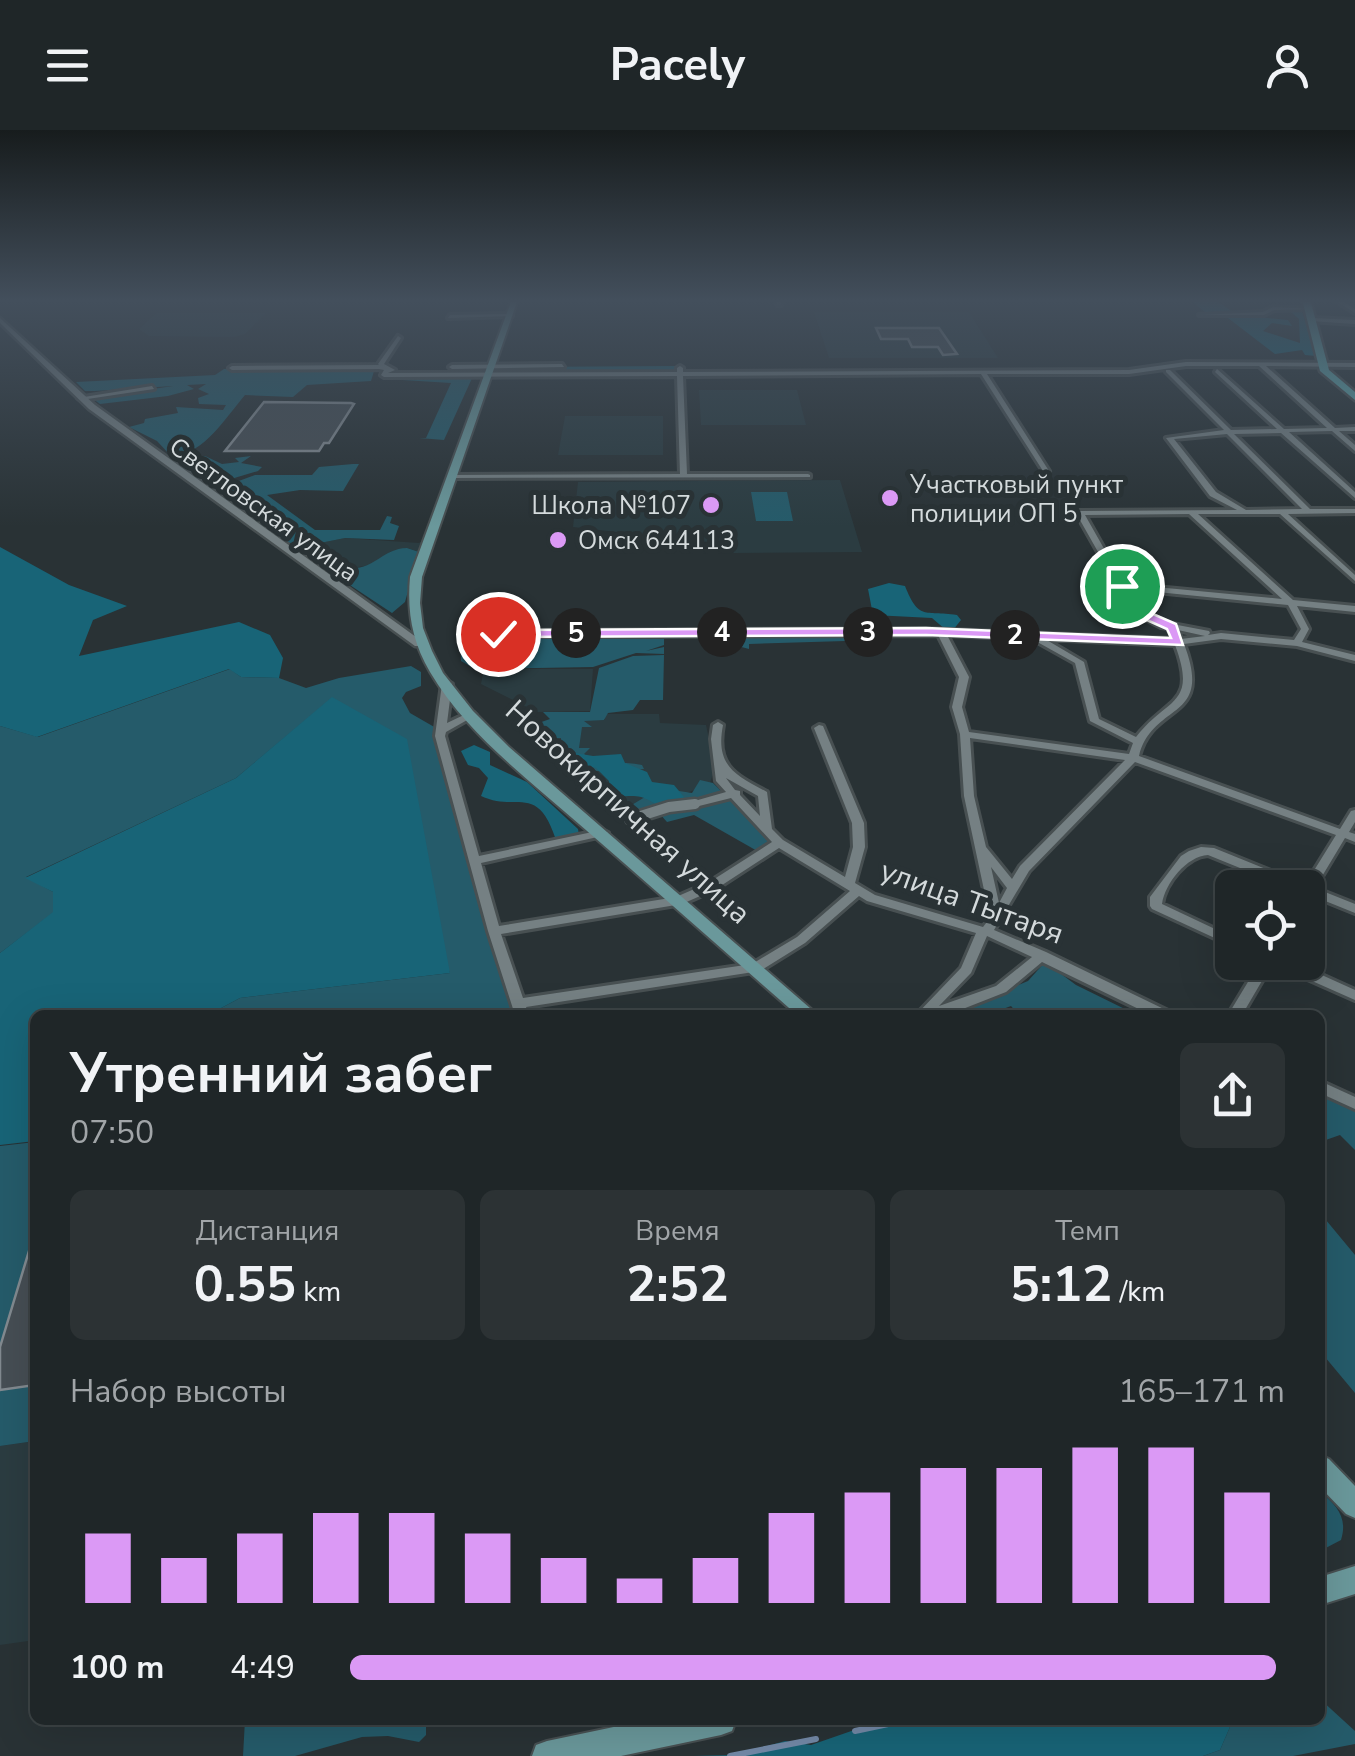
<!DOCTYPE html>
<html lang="ru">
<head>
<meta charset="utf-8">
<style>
	body { margin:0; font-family:"Nunito Sans",sans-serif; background:#2c3234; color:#f1f3f6; height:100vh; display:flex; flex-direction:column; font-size:38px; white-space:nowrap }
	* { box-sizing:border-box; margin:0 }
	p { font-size:32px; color:#a1a5a8 }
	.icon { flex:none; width:55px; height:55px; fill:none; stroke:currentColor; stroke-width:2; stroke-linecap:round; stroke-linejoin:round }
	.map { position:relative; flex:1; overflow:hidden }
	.sheet { position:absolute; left:30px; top:880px; width:1295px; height:715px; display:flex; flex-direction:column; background:#1f2628; border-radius:15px; box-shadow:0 10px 40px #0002,0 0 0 2px #3c4345 }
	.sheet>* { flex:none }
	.fabs { position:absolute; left:1215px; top:740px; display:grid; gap:20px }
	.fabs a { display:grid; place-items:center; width:110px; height:110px; border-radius:15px; background:#1f2628; box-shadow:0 10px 40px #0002,0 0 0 2px #3c4345; font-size:50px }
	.pin { position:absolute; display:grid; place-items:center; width:85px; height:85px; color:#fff; margin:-42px; border:5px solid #fff; border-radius:50%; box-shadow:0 2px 10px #0007 }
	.km { position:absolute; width:50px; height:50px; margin:-25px; border-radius:50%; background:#222; color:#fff; font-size:28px; line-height:50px; text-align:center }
	.round { display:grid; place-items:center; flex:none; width:105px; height:105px; border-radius:15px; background:#2c3234 }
	.headline { display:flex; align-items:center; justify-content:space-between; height:170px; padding:0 40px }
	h1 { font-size:55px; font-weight:700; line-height:75px }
	.stats { display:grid; grid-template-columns:repeat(3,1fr); gap:15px; height:170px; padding:10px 40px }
	.stats div { display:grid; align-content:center; border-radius:15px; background:#2c3234; text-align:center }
	.stats b { font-size:50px; font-weight:700 }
	.stats small { font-size:28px; font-weight:400 }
	.stats p { font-size:28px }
	.chart { height:280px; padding:20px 40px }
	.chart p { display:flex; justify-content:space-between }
	.chart svg { width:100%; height:180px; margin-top:10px; stroke:#db99f5; stroke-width:6 }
	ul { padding:0 40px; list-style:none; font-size:32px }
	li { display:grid; grid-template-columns:160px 120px 1fr; align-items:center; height:75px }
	li i { height:25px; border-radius:12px; background:#db99f5 }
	header { display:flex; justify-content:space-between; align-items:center; height:130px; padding:0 40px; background:#1f2628; font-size:45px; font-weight:700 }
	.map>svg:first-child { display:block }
</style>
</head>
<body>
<header><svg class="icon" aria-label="menu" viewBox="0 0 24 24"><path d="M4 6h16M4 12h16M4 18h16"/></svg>Pacely<svg class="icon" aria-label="person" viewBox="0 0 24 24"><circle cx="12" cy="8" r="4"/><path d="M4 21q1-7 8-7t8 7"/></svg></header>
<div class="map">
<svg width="1355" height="1626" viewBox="0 0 1355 1626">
	<rect width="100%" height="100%" fill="#293235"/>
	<path fill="#2b3c41" d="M814,182H969L998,228H829Z
		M157,183H266L245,204L234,207L149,206L139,199Z
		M699,260H797L806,295H701Z
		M565,286H663V325H558Z
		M840,350L862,422L734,423L720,412L659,411V407L573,397L578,352Z
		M345,408L419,413L422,411L419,422L407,418L390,422L376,434L352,438L332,435L326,421L313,422L309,428L295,418Z
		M484,539H593L590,581L537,582L481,554Z
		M605,584H659L660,593L706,595L715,637L710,653L687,663L627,678L589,653L544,614L571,589L605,590Z
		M35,1311V1510L0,1515V1316Z"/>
	<path fill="#255b6a" d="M675,236V243H495L498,237Z
		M375,238L371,251L307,255L293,267L245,265C226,287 202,328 170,325L157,311L129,297L144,293L145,289L178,283L176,277L223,280L226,275L199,274L198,268L209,264L198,259L206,254L187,255L194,259L168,266L100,274L92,268L173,256L95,261H85L76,252L215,245L224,239Z
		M390,246H473L444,310L419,308H426L451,253L386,249Z
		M205,326L222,334L239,332L235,328L251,326L241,333L262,337L258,341L211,355L179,333Z
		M353,334H359L343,361L300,360L267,365L315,400H380L387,386L392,387L390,393L399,396L394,410L345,408L295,418L217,359L255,345H312L319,337Z
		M751,362H787L793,391H756Z
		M407,418L419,422L405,472L392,483L309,428L313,422L326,421L332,435C374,448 377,419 407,418Z
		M460,504L474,505V509H664V515L646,521L664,517V524L636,523L593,537L475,539L461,531Z
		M723,504H845V511L749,514V519L719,511Z
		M664,525L663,570H640L633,580L608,583L604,590L584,591L592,597H582L579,618H590L584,624C598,635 624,631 642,635L644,639L596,641L568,619L557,622L549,615L561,613V608H538L527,597L550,589L543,582H590L599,538L633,526Z
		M411,536L421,542V556L406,562L402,568L410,583L436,598L513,885H208L240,868L450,843L332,568L236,648L26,747L53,762V783L0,823V596L38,607L230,539L241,547L279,548L306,558L339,548Z
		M700,650L713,653L774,713L759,722L694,685L667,692L659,683H630L614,667L630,676L660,658L692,663Z
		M1045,832L1076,855L1137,885H1019L1011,876L987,885H971L974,874L1028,851Z
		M1320,962L1355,978V1020L1340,1005L1320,1012Z
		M35,1012V1311L0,1316V1016Z
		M1321,1084L1355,1125V1263L1320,1221Z
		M1320,1362C1337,1375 1348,1388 1341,1410L1320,1421Z
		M1320,1569L1355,1601V1614L1293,1626H1203L1220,1620L1233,1590H1320Z
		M245,1590H426V1605L419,1612L388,1606L362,1607L295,1626H243Z"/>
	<path fill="#186477" d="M1198,170L1217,171L1237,185L1288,190L1292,196L1272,193L1263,201L1300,213L1299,189L1290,181H1302L1316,226L1305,225L1302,220L1275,224L1228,188L1205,182L1193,172Z
		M0,417L69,455L127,476L93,490L79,526L239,492L270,505L283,528L279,548L241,547L229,539L37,607L0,596Z
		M889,453L905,456C919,491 924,480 957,485L961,490L953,500H946L932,488L873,485L868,459Z
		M332,567L407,609L450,843L240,868L208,885H35V1011L0,1015V823L53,782V762L25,748L236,648Z
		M474,615L490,622V635L527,652L578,699L579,705L556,710C537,652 517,683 481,666L488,648L479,638L468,635L461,621Z
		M569,622L593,626L621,624L625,633L647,642L652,652L674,655L684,667L679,674C652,679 660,673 641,667C628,664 621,670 609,660V651L596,638L568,630Z
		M868,1590H1233L1220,1620L1203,1626H693L735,1625L785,1611L811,1615L860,1598Z"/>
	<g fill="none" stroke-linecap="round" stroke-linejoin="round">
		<path stroke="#7389a7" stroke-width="6" d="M855,1601L907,1590
			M730,1626L816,1609"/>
	</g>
	<path fill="#464e54" stroke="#828a90" stroke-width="2.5" d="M876,198H939L957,224L943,225L938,217H912L908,209H881Z
		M264,272L351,273L354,274L329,313H324L319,321H225Z
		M32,1111L35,1255L0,1260V1217Z"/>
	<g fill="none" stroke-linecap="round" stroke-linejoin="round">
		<g stroke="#485052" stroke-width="15">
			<path id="pedestrian" d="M631,689L669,677L695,674"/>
		</g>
		<g stroke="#485052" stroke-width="6">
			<path id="minor" d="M776,169H780L781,175H777Z
				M1333,169H1339L1355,179V183Z
				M1273,177L1311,179L1274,180L1264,185H1199L1263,182Z
				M450,185L509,184L512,186L448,188Z
				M1312,188L1355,190V194L1310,191Z
				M398,206L401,208L384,234L395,240L388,243L677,242V238L680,236L683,238V242L1129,240L1186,232L1355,233V237L1266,236L1335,298L1355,297V301H1339L1355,315V321L1332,301L1289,302L1355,362V368L1281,303L1234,304L1310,379H1355V383L1288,384L1355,445V451L1280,384H1198L1293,470L1355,476V482L1297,476L1309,499L1302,512L1355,525V531L1297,516L1221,509L1184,514C1214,592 1153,571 1139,626L1340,699L1351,681L1355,680V692L1349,702L1355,704V712L1345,708L1315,758L1355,774V783L1308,764V758H1289L1208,725C1187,726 1165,753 1162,774L1232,807V816L1152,779L1150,776V767L1181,726L1189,721L1201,717L1214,718L1305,755L1336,705L1135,632L1029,741L994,800L1046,822L1168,881L1170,885H1151L1042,832L1006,862L950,884L916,885L961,838L976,803L867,771L859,766L805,813L760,841L526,877L529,885H515L488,801L435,606L442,554L447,551L452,554L447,593L468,583H474L476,585L446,602L445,606L479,726L602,700L608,703L602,706L481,733L499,796L676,767L708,753L772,712L731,668L695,677L690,674L691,672L726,662L716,651L711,609L713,595L718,592L723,595C715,636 735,645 767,662L772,699L783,710L845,747L853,717L852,693L814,598L819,595L823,596L864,693L865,717L855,753L875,765L983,797L990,788L964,666L960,604L952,577L959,547L938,505L498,506L494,503L495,501L926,499L1173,509L1168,498L1161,497L1132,482L1076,383L1080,381L1237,380L1210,366L1166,308L1224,300L1166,242V240H1170L1231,300L1277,299L1215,242L1217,239L1284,299L1327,298L1259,236H1186L1129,244H987L1049,341L1046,343L1043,341L981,244L683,246L687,344H808L810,345V347L451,348L449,347V345L680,344L677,246L384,247L381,245L384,240L379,239L232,240L229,238L232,236L379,235L378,234ZM1227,304L1302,379L1246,380L1216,362L1174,309ZM1189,384L1282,469L1124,454L1085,385ZM1127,459L1288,475L1301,499L1294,510L1221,503L1208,505L1210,503L1209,501L1167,493L1138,478ZM1178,500L1205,506L1181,509ZM947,505L1032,509L1075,533L1090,591L1133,613L1129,624L969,602L962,577L969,547ZM1045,509L1175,515C1198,576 1167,567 1136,607L1099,589L1084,532ZM970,608L1125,630L1020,736L1012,749L986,717L974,666ZM726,648L758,666L760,686L740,665V661L735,660ZM779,718L850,761L797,807L752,834L523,868L501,804L682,774L716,759ZM991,737L1007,758L999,773ZM987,806L1032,827L996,856L939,876L971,843Z
				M562,234L564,237L452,239L449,237L452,235Z
				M152,256L154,259L81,270L78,268Z
				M1260,832H1273L1242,885H1228Z
				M1274,832H1293L1355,860V870L1276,835Z
				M1320,951L1355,967V979L1320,963Z"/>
		</g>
		<g stroke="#485052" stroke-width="5">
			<path id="tertiary" d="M0,188L95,275L423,512V516H415L89,279L0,193Z"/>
		</g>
		<g stroke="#485052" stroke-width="4">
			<path id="secondary" d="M512,169H518L422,447L420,473L423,498L432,521L443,543L473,581L509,617L818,885H797C724,821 652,757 579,694C527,648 466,603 430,542C412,511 407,482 410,447Z
				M1320,1325L1329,1329L1355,1356V1388L1346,1384L1320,1357Z
				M1355,1436V1464L1320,1475V1447Z
				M647,1590H736L732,1601L721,1605L621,1626H532L536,1615L547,1611Z"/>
		</g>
		<g stroke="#485052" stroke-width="5">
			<path id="primary" d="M1302,169H1310L1329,240L1355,262V270L1320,241Z"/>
		</g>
		<use href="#pedestrian" stroke="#758083" stroke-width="10"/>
		<use href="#minor" fill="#758083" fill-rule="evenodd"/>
		<use href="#tertiary" fill="#758083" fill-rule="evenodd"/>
		<use href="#secondary" fill="#6a989b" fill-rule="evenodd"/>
		<use href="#primary" fill="#60afb4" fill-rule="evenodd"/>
	</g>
	<linearGradient id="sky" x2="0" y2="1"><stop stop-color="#171c1d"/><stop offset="0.43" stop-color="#434f5c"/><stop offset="1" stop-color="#434f5c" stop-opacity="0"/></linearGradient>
	<rect width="1355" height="397" fill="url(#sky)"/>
	<path fill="#db99f5" stroke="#fff" stroke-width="2.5" d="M1122,453L1139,478L1176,494L1183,515L926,505L498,507L493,504L498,500L926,498L1171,508L1167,499L1131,483L1116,456Z"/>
	<g fill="#db99f5" stroke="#293235" stroke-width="4">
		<circle cx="890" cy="368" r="10"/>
		<circle cx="711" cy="375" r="10"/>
		<circle cx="558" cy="410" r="10"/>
	</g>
	<g text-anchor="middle" stroke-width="10" stroke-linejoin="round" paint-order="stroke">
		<g font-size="25" fill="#d4dadc" stroke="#293235" text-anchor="start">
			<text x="910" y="363">Участковый пункт<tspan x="910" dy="29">полиции ОП 5</tspan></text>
			<text x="691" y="384" text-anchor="end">Школа №107</text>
			<text x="578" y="419">Омск 644113</text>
		</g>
		<g font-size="25" fill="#d4dadc" stroke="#293235">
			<text transform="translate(264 379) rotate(36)" y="9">Светловская улица</text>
		</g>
		<g font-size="30" fill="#d4dadc" stroke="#293235">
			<text transform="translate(628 682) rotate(42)" y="10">Новокирпичная улица</text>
			<text transform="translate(972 772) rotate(20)" y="10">улица Тытаря</text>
		</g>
	</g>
</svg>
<div class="fabs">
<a><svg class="icon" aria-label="locate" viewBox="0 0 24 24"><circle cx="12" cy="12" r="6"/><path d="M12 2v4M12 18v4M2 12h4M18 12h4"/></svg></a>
</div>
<div class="pin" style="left:1122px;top:456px;background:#1e9e55"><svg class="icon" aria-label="arrive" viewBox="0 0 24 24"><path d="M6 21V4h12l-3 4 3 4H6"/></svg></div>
<div class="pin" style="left:498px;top:504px;background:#d93025"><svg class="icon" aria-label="check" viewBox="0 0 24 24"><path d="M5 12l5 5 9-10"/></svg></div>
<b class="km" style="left:1015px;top:505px">2</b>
<b class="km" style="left:868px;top:502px">3</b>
<b class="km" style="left:722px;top:502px">4</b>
<b class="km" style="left:576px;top:503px">5</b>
<section class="sheet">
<div class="headline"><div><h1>Утренний забег</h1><p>07:50</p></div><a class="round"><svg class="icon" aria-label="share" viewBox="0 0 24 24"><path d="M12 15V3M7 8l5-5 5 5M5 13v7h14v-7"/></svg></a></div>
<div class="stats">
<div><p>Дистанция</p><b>0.55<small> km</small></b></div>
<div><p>Время</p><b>2:52</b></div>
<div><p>Темп</p><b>5:12<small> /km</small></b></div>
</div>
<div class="chart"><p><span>Набор высоты</span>165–171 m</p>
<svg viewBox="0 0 160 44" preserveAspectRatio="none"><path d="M5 44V27M15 44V33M25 44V27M35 44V22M45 44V22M55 44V27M65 44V33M75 44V38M85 44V33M95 44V22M105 44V17M115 44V11M125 44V11M135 44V6M145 44V6M155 44V17"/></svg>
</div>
<ul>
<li><b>100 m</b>4:49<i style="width:99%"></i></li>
</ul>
</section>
</div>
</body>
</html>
